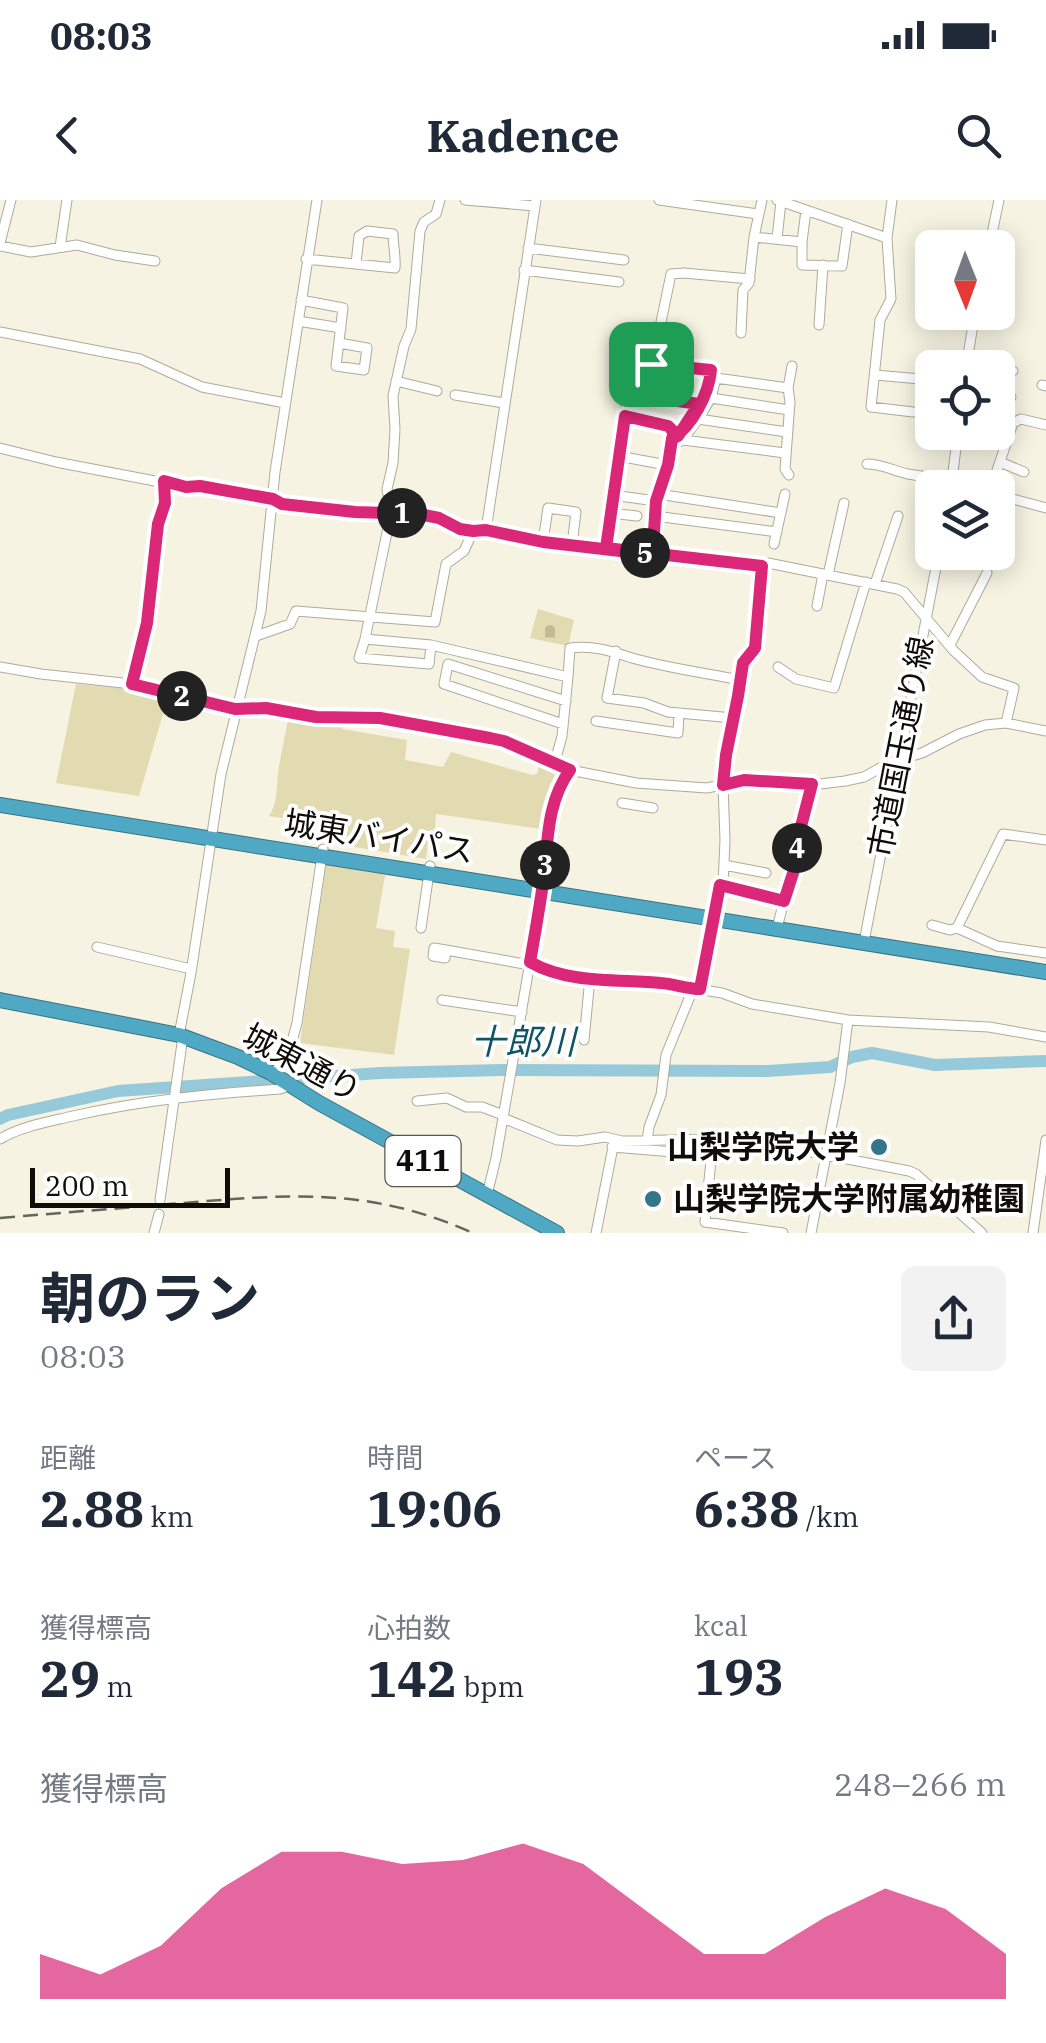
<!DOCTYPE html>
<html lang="ja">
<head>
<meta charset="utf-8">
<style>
	body { margin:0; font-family:"IBM Plex Serif","Noto Sans JP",serif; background:#f2f2f3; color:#1f2937; height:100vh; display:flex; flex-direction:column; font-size:38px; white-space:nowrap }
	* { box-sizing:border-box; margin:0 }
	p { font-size:32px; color:#747a83 }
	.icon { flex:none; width:55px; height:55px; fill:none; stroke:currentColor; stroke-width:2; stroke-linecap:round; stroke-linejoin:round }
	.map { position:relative; height:1033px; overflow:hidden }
	.drawer { display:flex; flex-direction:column; background:#fff; flex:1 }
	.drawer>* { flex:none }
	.needle { width:65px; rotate:179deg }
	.controls { position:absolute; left:915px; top:30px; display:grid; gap:20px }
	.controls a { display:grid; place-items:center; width:100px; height:100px; border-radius:15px; background:#fff; box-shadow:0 5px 25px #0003; font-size:50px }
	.scale { position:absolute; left:30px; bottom:25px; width:200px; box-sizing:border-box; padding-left:10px; border:5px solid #0e0d07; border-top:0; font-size:28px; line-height:35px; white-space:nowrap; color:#0e0d07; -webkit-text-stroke:8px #fff; paint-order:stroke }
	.pin { position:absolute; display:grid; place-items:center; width:85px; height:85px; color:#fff; margin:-42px; border-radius:20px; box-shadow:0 5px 15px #0006 }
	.km { position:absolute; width:50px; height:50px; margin:-25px; border-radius:50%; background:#222; color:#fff; font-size:28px; line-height:50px; text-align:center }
	.round { display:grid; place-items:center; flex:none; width:105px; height:105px; border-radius:15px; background:#f2f2f3 }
	.headline { display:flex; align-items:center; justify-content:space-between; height:170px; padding:0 40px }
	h1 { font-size:55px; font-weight:700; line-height:75px }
	.figures { display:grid; grid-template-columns:repeat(3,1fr); gap:15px; height:170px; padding:10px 40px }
	.figures div { display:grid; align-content:center }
	.figures b { font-size:50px; font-weight:700 }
	.figures small { font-size:28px; font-weight:400 }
	.figures p { font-size:28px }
	.chart { height:280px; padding:20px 40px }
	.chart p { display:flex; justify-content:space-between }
	.chart svg { width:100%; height:180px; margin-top:10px; fill:#db2777; opacity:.7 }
	.status { display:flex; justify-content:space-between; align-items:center; height:70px; padding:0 50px; background:#fff; direction:ltr }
	.status svg { height:28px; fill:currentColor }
	header { display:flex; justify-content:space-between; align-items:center; height:130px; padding:0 40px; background:#fff; font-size:45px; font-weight:700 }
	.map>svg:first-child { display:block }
</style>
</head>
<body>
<div class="status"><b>08:03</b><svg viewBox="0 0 49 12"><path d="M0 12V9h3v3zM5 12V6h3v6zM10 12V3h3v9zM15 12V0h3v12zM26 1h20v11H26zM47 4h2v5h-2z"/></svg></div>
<header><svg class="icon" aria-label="back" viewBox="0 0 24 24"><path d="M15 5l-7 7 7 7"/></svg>Kadence<svg class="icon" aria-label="search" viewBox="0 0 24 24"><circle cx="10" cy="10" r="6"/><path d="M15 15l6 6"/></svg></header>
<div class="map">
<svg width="1046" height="1033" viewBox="0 0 1046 1033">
	<defs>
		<pattern id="cemetery-stones" width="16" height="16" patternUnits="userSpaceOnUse" patternTransform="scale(2.5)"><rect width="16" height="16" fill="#e2dab0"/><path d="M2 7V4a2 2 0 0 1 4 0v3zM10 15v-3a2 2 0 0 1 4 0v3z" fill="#c1ba96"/></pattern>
	</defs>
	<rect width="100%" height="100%" fill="#f6f3e2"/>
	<path fill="url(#cemetery-stones)" d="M538,409L574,420L568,446L530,438Z"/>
	<path fill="#e2dab0" d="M76,484L120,488L167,500L139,596L56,583Z
		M289,515L321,521H343L342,529L407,540L405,560L443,567L451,552L532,575L537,574L540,561L553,565L551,571L563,579L548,630L436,614L434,643L428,642L426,659L325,642L327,625L269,616C279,601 276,583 279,566C282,549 286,532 289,515Z
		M326,665L385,675L376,728L395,731L393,747L410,749L394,855L300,843Z"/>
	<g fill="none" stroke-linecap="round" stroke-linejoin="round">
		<path stroke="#96c9da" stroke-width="12" d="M0,919L8,915L118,891L380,873L502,870L768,871L830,867L852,857L872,853L935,865L1046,861"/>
		<g stroke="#aeab9b" stroke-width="11">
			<path id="minor" d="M440,0L436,14L424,22L420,31L411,129L404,146L393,196L395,229L393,263L387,289L391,313L365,439L431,445L568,477L562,536L555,562
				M465,0L535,6
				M659,0L758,14
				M777,0L887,38
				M892,0L887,38L891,99L880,120L871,207L913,212
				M754,37L802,42V65L842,66L848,24
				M777,39L781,1
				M802,42L806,10
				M0,43L11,0
				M0,46L31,52L77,45L115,55L155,61
				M60,47L67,0
				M528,48L624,60
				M989,48L999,0
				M306,59L395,68C396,55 393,46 393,34L367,31L359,36L356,64
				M524,70L619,82
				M301,100L343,108L336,166L364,170L367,148L339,143
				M298,121L341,128
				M819,125L823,65
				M0,132L140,159L202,187L285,203
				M741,133L743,90L749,83L754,37L762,0
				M966,168L975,112
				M998,169L1013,171
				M875,175L932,180
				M396,181L437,191
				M1042,185L1046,186
				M455,195L504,203
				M998,196L1011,197
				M711,198L789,210
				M625,216L668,226L674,232L667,265L656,301L654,332L646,353
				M698,219L711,198L716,178L788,188
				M975,232L997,236
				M672,239C692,226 709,194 711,170L651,164L645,192L650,197L699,204
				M683,240L698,219L787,232
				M675,244L683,240L785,253
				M0,248L56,262L186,287L200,285L273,299L282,304L355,312L419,314L439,317L460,329L486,330L543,342L761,365L768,363L897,389L904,392L953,450L982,477L1014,488L1006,523
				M618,256L667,265
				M1000,262L1024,272
				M867,264C883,264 893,271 908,274C931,278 952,279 974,288
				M789,275L785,269L790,202L788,188L792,166
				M951,288L958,232
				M991,288L1013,223L1021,219L1046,225
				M658,294L781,313
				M612,295L656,301
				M998,295L1046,308
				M610,313L637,316
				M655,316L777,332
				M486,330L536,0
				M543,342L548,308L576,312L572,345
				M774,344L785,294
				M606,347L620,238L641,128L660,127L671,74L684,73L750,79
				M828,375L844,303
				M875,384L898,316
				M817,406L823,374
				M256,436L290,424L296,411L435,422L446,364L464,351L473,331
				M365,439L359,458L429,464L431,445
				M950,445L987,373
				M616,451L607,498L644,503L668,512L733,518
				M0,467L41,474L132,484L235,509L266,508L317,517H365L402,521L504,541L570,570L636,583L707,588L744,580L812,585L845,581L864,577L889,563L922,553L959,534L985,525L1006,523L1046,531
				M778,467L796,479L834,488L866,382
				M568,477L570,448C594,445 611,451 632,458C667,468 705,473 741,480
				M132,484L147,423L158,323L165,303L163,281
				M596,521L678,533L679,513
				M563,524L444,484L448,464L566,501
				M622,603L653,608
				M1046,640L1003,634L957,728L997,746L1046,753
				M724,665L766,673
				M723,685L784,701L795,667L798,638L812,585
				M932,725L950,730L957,728
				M421,728L430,666
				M777,728L784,701
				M864,742L939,352
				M97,747L191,769
				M446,750L445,758L433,756L434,748L446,750L530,765
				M530,762L539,767L578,776L667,784L722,793L752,804L848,820
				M700,789L720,685H723L725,640L723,585L725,555L738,496L743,463L755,449L761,365
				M442,800L522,812
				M179,835L191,773L221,574L261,411L275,272L317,0
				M584,840L590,778
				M271,873L282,866L288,856L297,823L323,649
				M417,901L447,898L466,907H482L503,915
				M503,918L557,940L578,941L605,937L622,941L713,939L705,1022L783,1033
				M0,939C22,926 48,922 73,916C142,900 210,894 280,889L291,885
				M713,939L721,937L744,939L909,971L916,974L982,1033
				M647,940L649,927L661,895L666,855L693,789
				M612,947L711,955
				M487,995L496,958L530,762L546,659L548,630L558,589L570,570
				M160,1000L183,836
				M154,1033L159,1014
				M596,1033L614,942
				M811,1033L840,883L848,820L989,827L1046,837
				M1033,1033L1046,940"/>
		</g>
		<g stroke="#397282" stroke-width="16">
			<path id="highway" d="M0,605L1046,772
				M0,800L179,835L238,857L271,873L319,903L557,1033"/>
		</g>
		<use href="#minor" stroke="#fff" stroke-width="9"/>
		<use href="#highway" stroke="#50a9c4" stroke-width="14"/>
		<path stroke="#66655a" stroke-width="2.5" stroke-dasharray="15 8" stroke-linecap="butt" d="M0,1018C57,1013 113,1009 170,1004C283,995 366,985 473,1033"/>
	</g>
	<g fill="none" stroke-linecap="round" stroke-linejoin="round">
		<g stroke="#fff" stroke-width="20">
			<path id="route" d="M651,164L645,192L650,197L699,204L678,236L672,239L668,265L656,301L654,332L646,354L543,342L486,330L473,331L460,329L439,318L419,314L355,312L282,304L273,299L200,286L186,287L164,281L165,303L158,324L147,423L132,484L235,509L266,508L316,517L380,518L490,538L504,541L570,570C547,602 548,639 544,676C540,705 535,734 530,762C568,784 619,779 661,783C675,784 687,789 700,789L720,685L784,701L795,667L798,638L812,584L744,580L723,585L726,555L738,496L743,463L755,448L762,366L606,348L625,216L668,226L674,232L672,239C692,226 709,194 711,170L651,164"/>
		</g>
		<use href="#route" stroke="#db2777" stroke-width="12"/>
	</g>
	<g fill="#357589" stroke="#fff" stroke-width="4">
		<circle cx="879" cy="947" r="10"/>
		<circle cx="653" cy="999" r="10"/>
	</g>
	<g text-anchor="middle" stroke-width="8" stroke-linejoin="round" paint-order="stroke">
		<rect fill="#fff" stroke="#565651" stroke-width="2.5" x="385.5" y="936" width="75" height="50" rx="8"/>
		<g font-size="30" font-weight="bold" fill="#0e0d07">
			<text x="423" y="971">411</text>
		</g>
		<g font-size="32" fill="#0e0d07" stroke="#fff">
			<text transform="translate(901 547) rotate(-79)" y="11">市道国玉通り線</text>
			<text transform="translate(379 637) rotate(9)" y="11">城東バイパス</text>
			<text transform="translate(302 863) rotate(28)" y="11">城東通り</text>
		</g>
		<g font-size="32" font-weight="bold" fill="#0e0d07" stroke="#fff" text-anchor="end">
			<text x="859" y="958">山梨学院大学</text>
			<text x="673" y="1010" text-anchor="start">山梨学院大学附属幼稚園</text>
		</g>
		<g font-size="35" font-style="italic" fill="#0e5466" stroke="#fff">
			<text x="523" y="854">十郎川</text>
		</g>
	</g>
</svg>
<div class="controls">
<a><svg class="needle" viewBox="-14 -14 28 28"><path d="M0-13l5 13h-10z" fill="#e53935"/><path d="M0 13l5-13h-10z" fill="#747a83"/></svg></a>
<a><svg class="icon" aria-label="locate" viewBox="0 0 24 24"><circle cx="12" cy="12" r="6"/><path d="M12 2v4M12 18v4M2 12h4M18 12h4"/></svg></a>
<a><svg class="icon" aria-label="layers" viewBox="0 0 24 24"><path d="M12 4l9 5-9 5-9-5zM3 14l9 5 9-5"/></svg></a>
</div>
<div class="scale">200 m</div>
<div class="pin" style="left:651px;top:164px;background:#1e9e55"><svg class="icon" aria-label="arrive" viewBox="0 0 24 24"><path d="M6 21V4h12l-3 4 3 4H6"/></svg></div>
<b class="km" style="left:402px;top:313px">1</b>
<b class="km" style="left:182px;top:496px">2</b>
<b class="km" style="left:545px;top:665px">3</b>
<b class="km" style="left:797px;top:648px">4</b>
<b class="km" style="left:645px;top:353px">5</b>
</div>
<section class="drawer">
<div class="headline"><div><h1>朝のラン</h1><p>08:03</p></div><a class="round"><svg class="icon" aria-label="share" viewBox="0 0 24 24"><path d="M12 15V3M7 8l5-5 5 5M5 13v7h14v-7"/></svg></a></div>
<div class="figures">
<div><p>距離</p><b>2.88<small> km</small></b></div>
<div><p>時間</p><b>19:06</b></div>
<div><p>ペース</p><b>6:38<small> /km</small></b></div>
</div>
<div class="figures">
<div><p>獲得標高</p><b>29<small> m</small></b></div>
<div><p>心拍数</p><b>142<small> bpm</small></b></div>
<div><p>kcal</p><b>193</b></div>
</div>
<div class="chart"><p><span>獲得標高</span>248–266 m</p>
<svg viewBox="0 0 160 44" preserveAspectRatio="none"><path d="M0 44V33L10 38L20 31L30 17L40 8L50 8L60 11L70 10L80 6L90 11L100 22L110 33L120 33L130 24L140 17L150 22L160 33V44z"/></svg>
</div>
</section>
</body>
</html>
